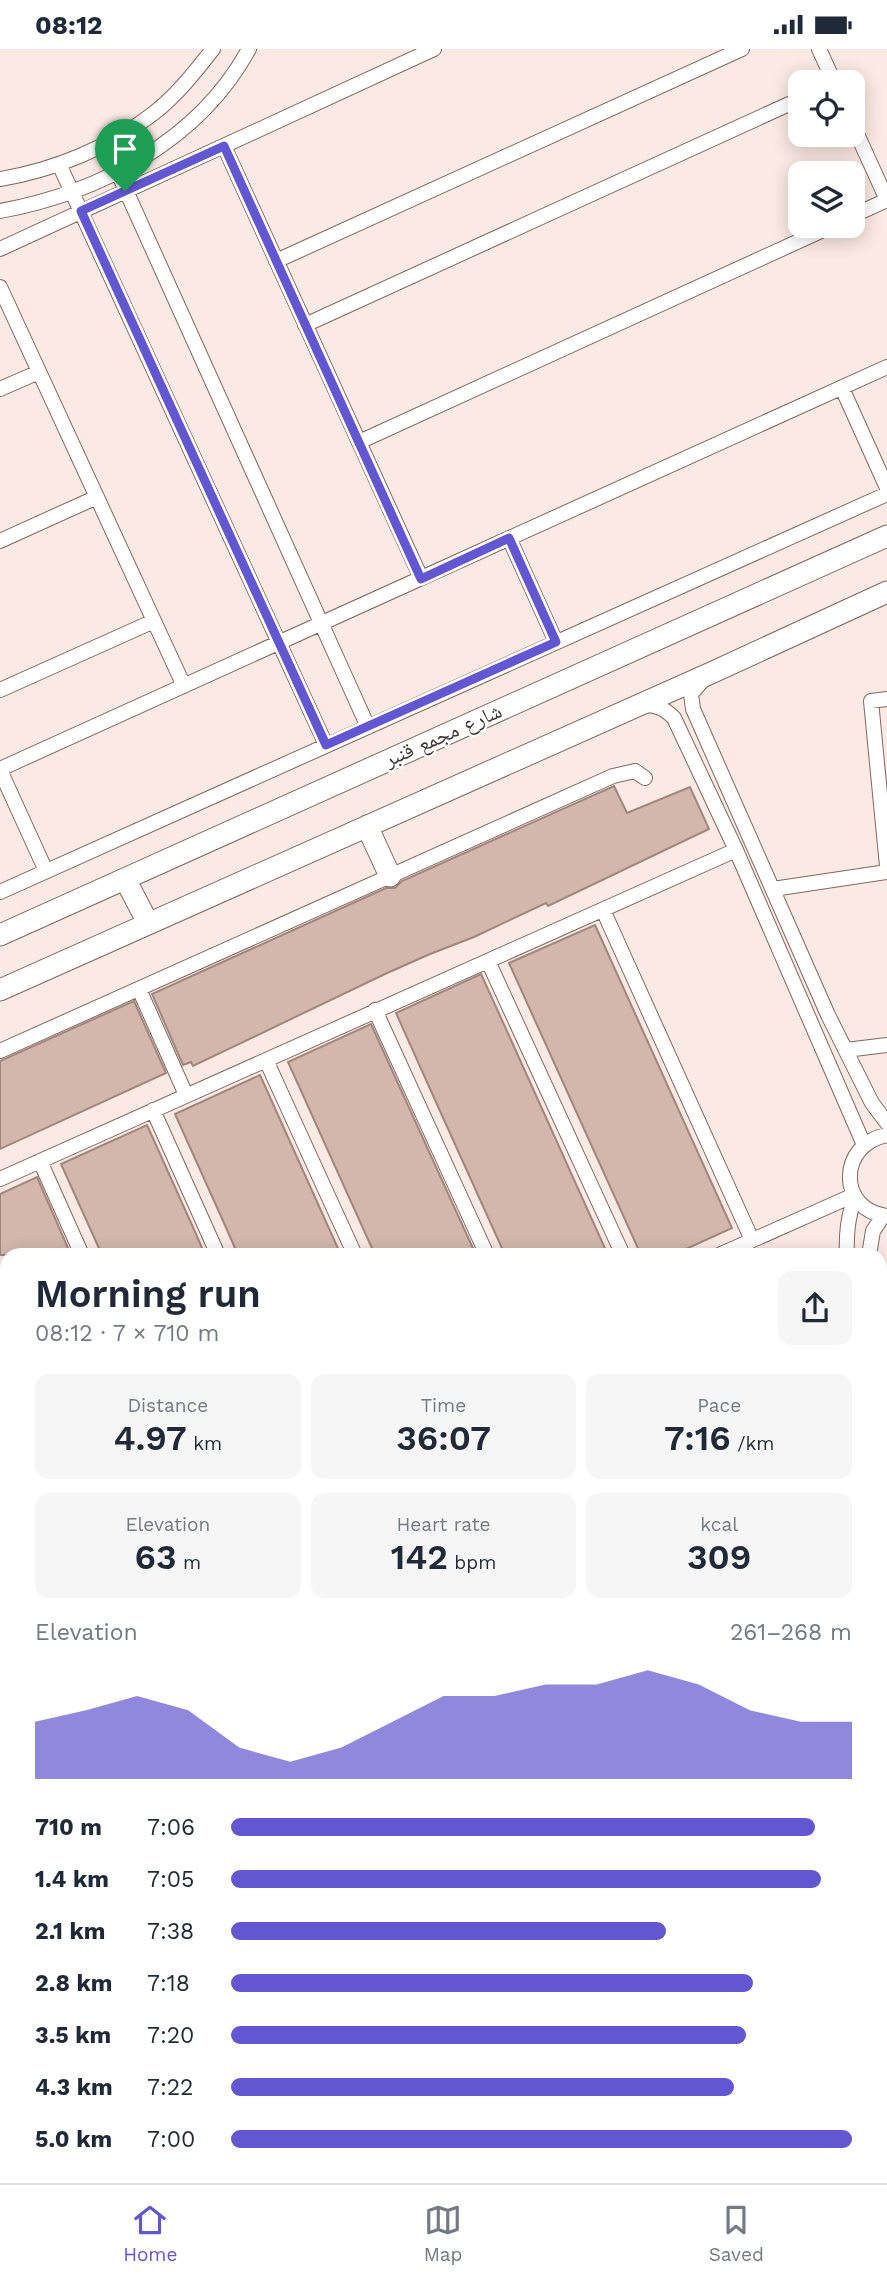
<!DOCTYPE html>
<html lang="en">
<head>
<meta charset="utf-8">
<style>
	body { margin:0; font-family:"Work Sans","Noto Naskh Arabic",sans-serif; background:#f6f6f7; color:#1f2937; height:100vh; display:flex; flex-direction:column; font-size:26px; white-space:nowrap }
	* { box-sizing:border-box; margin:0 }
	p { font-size:23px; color:#747a83 }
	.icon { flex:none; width:38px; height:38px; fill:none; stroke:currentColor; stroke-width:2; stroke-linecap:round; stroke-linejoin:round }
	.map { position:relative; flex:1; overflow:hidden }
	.side { position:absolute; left:0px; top:1199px; width:887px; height:936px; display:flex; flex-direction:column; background:#fff; border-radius:21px 21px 0 0; box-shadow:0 4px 18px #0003 }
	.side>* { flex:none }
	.fabs { position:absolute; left:788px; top:21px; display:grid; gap:14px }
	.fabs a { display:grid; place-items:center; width:77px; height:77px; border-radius:14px; background:#fff; box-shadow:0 4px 18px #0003; font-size:35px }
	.pin { position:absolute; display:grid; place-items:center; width:60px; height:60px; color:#fff; margin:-72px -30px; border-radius:50% 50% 50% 0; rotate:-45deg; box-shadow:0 0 7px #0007 }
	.pin .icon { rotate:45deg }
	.round { display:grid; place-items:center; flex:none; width:74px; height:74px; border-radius:14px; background:#f6f6f7 }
	.summary { display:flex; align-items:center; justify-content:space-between; height:119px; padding:0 35px }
	h1 { font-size:38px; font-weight:600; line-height:52px }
	.figures { display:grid; grid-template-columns:repeat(3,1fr); gap:10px; height:119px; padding:7px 35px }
	.figures div { display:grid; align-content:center; border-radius:14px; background:#f6f6f7; text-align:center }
	.figures b { font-size:35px; font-weight:600 }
	.figures small { font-size:19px; font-weight:400 }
	.figures p { font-size:19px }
	.chart { height:196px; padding:14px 35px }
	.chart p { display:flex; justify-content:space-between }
	.chart svg { width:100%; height:126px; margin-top:7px; fill:#6257d0; opacity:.7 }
	ul { padding:0 35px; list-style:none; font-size:23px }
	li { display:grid; grid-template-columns:112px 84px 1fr; align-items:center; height:52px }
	li i { height:18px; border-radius:9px; background:#6257d0 }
	.status { display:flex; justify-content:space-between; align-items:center; height:49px; padding:0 35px; background:#fff; direction:ltr }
	.status svg { height:19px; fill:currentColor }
	.tab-bar { display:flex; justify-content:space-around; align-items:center; height:98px; border-top:2px solid #e0e1e3; background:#fff; font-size:19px; color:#747a83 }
	.tab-bar a { display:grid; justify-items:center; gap:4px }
	.tab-bar .active { color:#6257d0 }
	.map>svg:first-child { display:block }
</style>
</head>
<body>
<div class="status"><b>08:12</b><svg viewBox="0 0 49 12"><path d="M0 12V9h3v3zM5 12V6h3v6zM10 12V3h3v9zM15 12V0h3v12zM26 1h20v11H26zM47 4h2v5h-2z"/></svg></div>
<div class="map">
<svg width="887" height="2134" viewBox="0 0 887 2134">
	<rect width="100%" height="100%" fill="#fbe9e3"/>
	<path fill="#d3b7ad" stroke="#a1867d" stroke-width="2" d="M614,737L627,764L690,738L709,780L548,857L546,854L474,888L430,905L385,925L193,1017L191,1013L183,1016L152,945L386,839H395L402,832Z
		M595,876L732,1179L673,1206H641L509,914Z
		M481,925L511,991L608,1206H505L440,1062L396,964Z
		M134,952L166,1024L0,1100V1012Z
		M371,975L476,1206H375L288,1013Z
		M260,1026L309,1135L341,1206H238L224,1174L175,1065Z
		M147,1076L196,1185L205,1206H102L61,1115Z
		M37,1128L71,1206H0V1145Z"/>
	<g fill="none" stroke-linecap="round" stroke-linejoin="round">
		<g stroke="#80675e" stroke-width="16">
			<path id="minor" d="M819,0L834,33
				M852,74L887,151L852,167
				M105,95L368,678
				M224,97L421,529
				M59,115L326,696
				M0,130C55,121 110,98 154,64C177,46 195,23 213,0
				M0,162C99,144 199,92 249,0
				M0,200L434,0
				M276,212L742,0
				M0,238L184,637
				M305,276L800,50
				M842,339L887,439
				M0,340L39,323
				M359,393L832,177
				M509,489L556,593
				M0,492L97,448
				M704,630L691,645L693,660L828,966L872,1054L887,1074
				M0,641L154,572
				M887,650L871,652L887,817
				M642,656C657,656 664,659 674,669L736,801L864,1096
				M0,720L887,318
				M0,721L46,822
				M773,840L887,823
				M0,843L887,445
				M603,861L752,1191
				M488,912L623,1206
				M139,940L186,1046
				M375,961L487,1206
				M846,1001L887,996
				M0,1002L613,727L635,722L645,729
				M266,1011L355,1206
				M153,1061L218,1206
				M887,1086C838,1095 837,1161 887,1167
				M40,1112L82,1206
				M0,1130L736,801
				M719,1206L854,1146
				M847,1206C846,1184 848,1168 855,1148
				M869,1206L873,1182L883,1167
				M0,1318L7,1334
				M880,1333L887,1409
				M880,1506L887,1505
				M0,1525L7,1521
				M880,1563L887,1554
				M0,1770L7,1785
				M880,1773L887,1788
				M880,1939L887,1936
				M0,1941L7,1938
				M880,2067L887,2064
				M96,2128L99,2134
				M230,2128L232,2134
				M365,2128L368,2134
				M453,2134L466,2128
				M736,2134L749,2128"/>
		</g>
		<g stroke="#80675e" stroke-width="23">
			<path id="secondary" d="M367,777L390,827
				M125,830L148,874
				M0,886L887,487
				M0,941L711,624L887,543"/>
		</g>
		<use href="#minor" stroke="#fff" stroke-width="14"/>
		<use href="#secondary" stroke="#fff" stroke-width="21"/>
	</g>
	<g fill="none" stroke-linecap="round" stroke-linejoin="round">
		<g stroke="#fff" stroke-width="14">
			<path id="route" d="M224,97L421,530L509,489L556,593L326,696L81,162Z"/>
		</g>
		<use href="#route" stroke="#6257d0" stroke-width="9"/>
	</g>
	<g text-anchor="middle" stroke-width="5" stroke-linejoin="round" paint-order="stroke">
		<g font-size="21" fill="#3f3430" stroke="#fff">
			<text transform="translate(443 686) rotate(-24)" y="7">شارع مجمع قنبر</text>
		</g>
	</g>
</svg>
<div class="fabs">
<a><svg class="icon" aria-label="locate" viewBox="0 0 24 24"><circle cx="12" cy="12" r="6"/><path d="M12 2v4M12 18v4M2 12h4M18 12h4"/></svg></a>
<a><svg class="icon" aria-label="layers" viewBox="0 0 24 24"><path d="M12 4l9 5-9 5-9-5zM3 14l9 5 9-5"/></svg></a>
</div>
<div class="pin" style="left:125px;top:142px;background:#1e9e55"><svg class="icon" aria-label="arrive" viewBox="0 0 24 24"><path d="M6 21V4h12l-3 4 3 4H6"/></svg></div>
<section class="side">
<div class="summary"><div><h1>Morning run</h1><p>08:12 · 7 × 710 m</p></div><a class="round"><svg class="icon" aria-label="share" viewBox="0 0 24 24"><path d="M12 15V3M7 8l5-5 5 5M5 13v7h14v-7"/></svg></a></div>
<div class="figures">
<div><p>Distance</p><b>4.97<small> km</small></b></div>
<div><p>Time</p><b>36:07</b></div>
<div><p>Pace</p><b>7:16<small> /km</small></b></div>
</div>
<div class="figures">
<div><p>Elevation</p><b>63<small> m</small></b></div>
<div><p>Heart rate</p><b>142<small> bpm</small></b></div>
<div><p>kcal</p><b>309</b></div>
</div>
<div class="chart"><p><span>Elevation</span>261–268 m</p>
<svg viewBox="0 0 160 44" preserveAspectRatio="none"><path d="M0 44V24L10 20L20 15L30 20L40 33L50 38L60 33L70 24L80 15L90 15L100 11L110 11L120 6L130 11L140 20L150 24L160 24V44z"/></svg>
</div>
<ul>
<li><b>710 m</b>7:06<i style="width:94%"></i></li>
<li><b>1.4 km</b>7:05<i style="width:95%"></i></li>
<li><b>2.1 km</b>7:38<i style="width:70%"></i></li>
<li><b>2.8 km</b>7:18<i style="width:84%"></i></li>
<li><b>3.5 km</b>7:20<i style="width:83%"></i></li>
<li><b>4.3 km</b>7:22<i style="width:81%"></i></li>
<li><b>5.0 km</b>7:00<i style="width:100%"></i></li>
</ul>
</section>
</div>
<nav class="tab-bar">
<a class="active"><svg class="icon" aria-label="home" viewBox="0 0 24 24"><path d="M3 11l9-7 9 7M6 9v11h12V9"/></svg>Home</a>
<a><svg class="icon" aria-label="map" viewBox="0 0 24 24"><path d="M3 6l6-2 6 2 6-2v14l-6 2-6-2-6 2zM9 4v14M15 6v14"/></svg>Map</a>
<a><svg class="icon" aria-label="saved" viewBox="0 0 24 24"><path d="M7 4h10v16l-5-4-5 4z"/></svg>Saved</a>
</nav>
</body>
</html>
